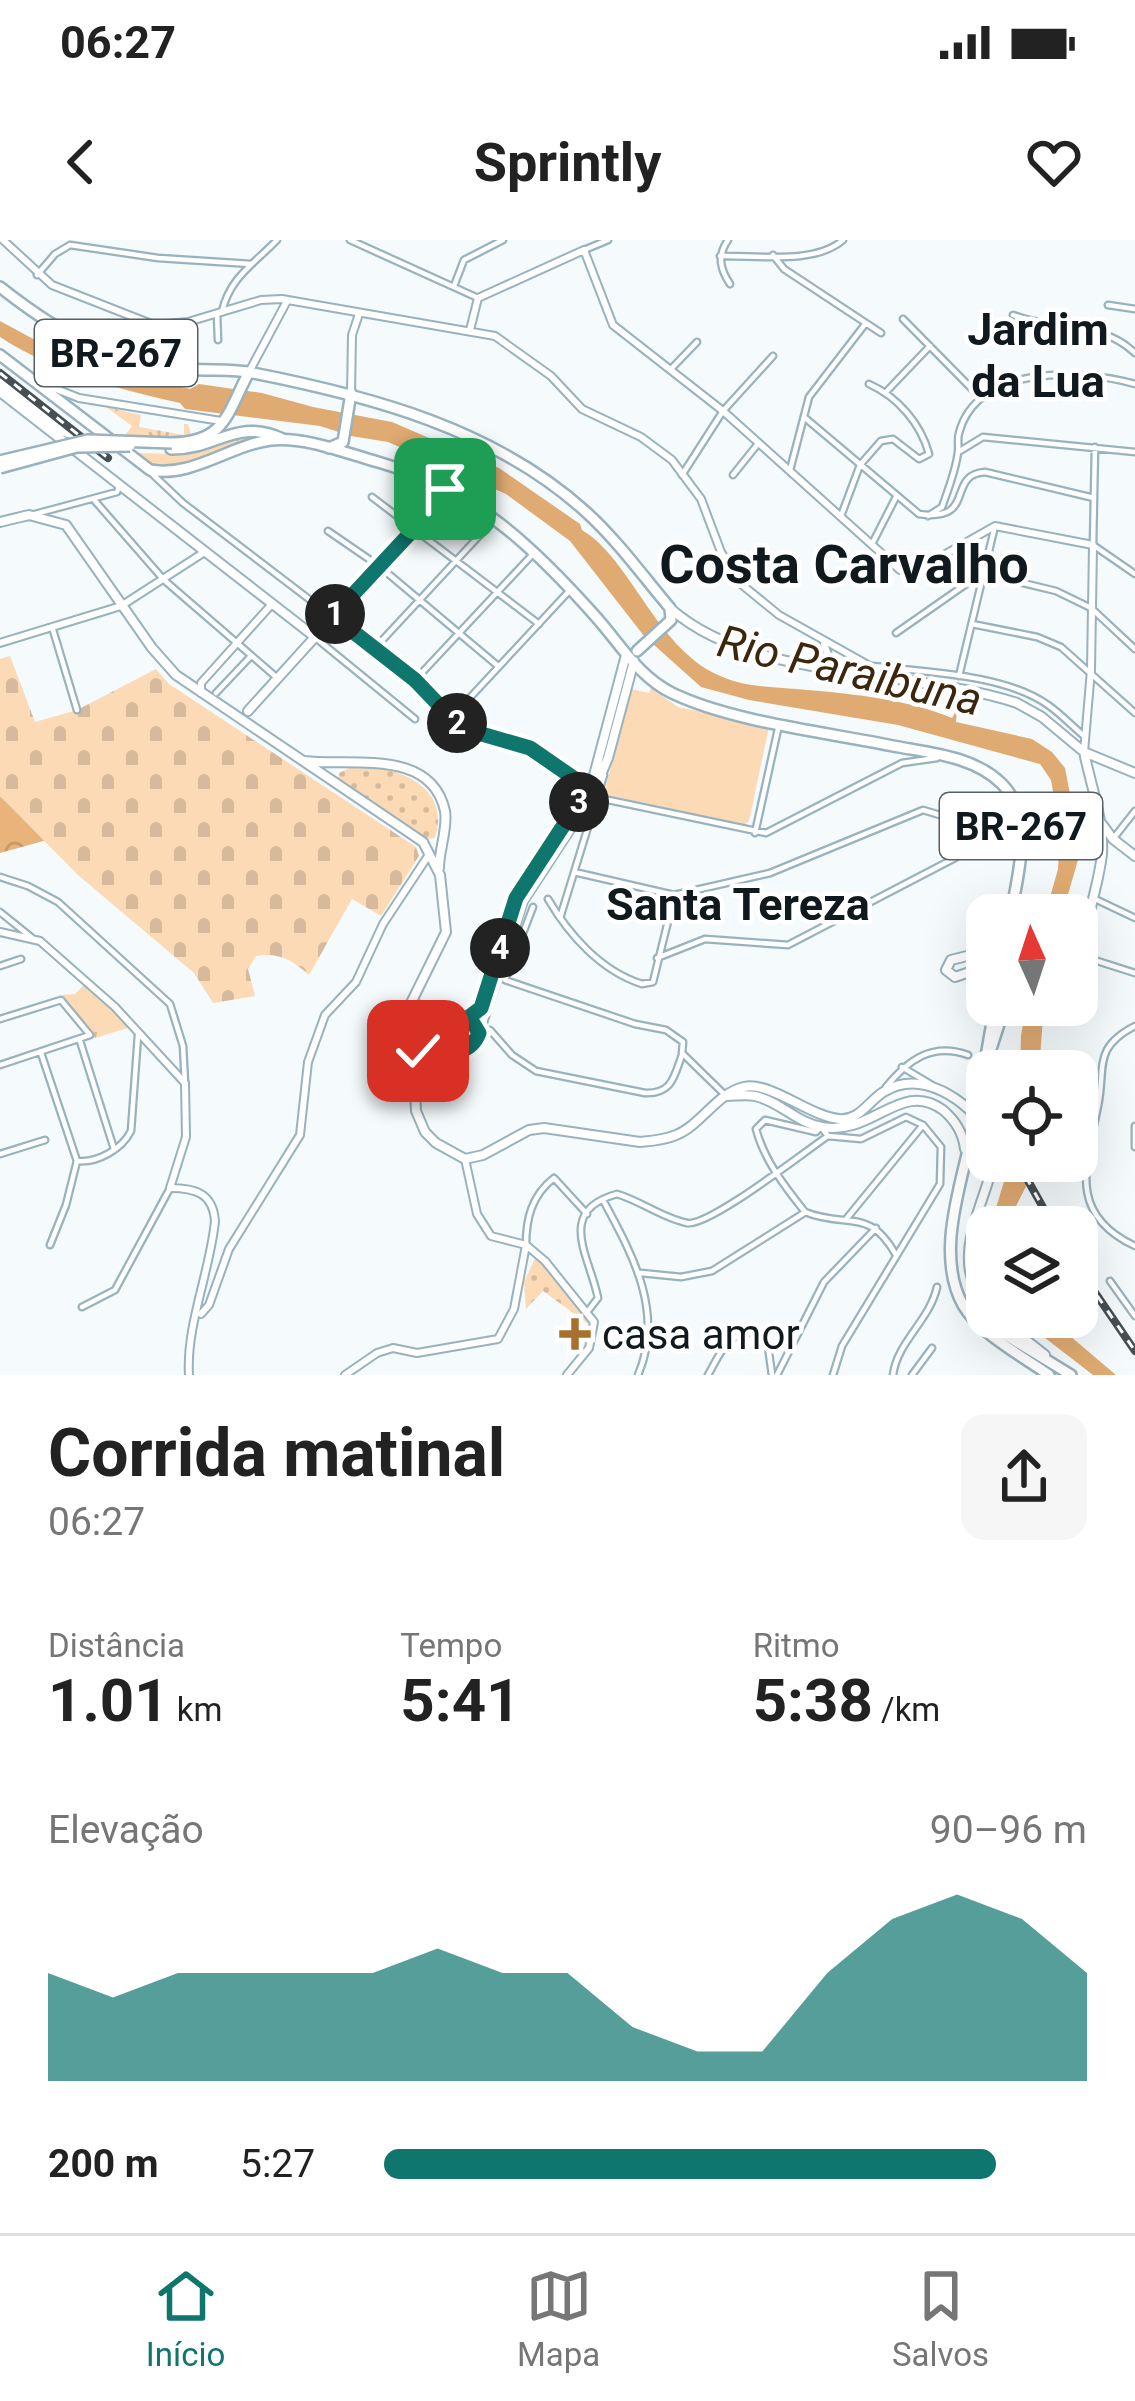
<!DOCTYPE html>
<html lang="pt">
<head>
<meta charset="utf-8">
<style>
	body { margin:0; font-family:Roboto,sans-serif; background:#f6f6f6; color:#222; height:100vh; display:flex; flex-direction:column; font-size:45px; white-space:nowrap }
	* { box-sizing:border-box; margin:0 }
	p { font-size:39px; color:#767676 }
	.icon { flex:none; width:66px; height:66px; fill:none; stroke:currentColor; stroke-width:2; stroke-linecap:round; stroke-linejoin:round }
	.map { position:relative; height:1135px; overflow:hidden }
	.drawer { display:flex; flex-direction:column; background:#fff; flex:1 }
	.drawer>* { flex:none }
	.needle { width:78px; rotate:357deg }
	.tools { position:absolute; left:966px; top:654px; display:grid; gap:24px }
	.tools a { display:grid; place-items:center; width:132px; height:132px; border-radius:24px; background:#fff; box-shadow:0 12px 48px #0002; font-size:60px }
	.pin { position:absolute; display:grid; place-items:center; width:102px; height:102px; color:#fff; margin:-51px; border-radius:24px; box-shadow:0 6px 18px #0006 }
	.km { position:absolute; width:60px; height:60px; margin:-30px; border-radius:50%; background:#222; color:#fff; font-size:33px; line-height:60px; text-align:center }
	.round { display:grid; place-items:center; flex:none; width:126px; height:126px; border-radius:24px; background:#f6f6f6 }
	.headline { display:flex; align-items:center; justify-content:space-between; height:204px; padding:0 48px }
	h1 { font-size:66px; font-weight:700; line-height:90px }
	.metrics { display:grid; grid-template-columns:repeat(3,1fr); gap:18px; height:204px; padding:12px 48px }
	.metrics div { display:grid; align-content:center }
	.metrics b { font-size:60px; font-weight:700 }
	.metrics small { font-size:33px; font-weight:400 }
	.metrics p { font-size:33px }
	.chart { height:336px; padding:24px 48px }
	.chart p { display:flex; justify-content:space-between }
	.chart svg { width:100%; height:216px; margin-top:12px; fill:#0f766e; opacity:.7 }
	ul { padding:0 48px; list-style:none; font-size:39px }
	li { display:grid; grid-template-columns:192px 144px 1fr; align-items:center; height:90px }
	li i { height:30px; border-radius:15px; background:#0f766e }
	.status { display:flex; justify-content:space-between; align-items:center; height:84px; padding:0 60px; background:#fff; direction:ltr }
	.status svg { height:33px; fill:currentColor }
	header { display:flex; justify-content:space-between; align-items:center; height:156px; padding:0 48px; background:#fff; font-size:54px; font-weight:700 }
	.dock { display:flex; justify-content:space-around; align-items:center; height:168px; border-top:3px solid #e0e0e0; background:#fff; font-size:33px; color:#767676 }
	.dock a { display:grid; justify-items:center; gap:6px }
	.dock .on { color:#0f766e }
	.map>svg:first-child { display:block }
</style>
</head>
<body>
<div class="status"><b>06:27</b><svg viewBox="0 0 49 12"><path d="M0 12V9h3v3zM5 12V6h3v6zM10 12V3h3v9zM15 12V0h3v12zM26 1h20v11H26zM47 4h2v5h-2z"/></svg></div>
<header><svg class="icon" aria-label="back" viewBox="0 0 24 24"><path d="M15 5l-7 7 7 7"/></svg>Sprintly<svg class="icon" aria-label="heart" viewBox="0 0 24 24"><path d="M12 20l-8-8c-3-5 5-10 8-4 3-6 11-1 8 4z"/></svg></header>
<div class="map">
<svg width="1135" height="1135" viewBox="0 0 1135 1135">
	<defs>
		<pattern id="grass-dots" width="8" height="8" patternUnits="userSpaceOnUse" patternTransform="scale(3)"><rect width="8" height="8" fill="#fcdab6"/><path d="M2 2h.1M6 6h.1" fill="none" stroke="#d7ba9c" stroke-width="1.8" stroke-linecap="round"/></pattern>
		<pattern id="forest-crowns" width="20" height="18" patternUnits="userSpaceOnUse" patternTransform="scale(3)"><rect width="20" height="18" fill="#e9b47b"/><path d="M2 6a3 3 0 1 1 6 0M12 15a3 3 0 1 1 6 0" fill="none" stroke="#c79a6a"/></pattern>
		<pattern id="cemetery-stones" width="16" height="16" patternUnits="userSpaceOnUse" patternTransform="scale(3)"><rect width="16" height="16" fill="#fcdab6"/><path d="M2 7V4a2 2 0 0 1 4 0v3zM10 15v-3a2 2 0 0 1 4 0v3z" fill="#d7ba9c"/></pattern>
		<pattern id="park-tufts" width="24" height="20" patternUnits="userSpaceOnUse" patternTransform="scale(3)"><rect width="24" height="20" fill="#fcdab6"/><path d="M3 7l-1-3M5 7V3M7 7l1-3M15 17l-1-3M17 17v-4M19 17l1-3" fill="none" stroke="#d7ba9c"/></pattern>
	</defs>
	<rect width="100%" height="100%" fill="#f5fafc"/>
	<path fill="url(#grass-dots)" d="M353,526C395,525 452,545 435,598L423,599L338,541L339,533Z
		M535,1018L542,1021L592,1082L591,1086L543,1051L526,1069L524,1042Z"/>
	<path fill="url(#forest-crowns)" d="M0,556L47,600L0,613Z"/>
	<path fill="url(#cemetery-stones)" d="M10,416L35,482L77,470L156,429L169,444L416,607L419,616L381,676L352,659L309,735C292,720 279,712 256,716L248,729L255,756L213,763L194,733L78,635L0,556V419Z"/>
	<path fill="url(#park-tufts)" d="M106,167L141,175L139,187L184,195V184H188L191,194L183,199L125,195L132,186Z
		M234,194L248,196L249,201C204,218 174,243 130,213L191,214Z
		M86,743L131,787L95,798L62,755L75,754Z"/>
	<path fill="#fcdab6" d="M651,448L678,467L769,487L749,581L744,585L604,554L631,449L649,453Z"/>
	<path fill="#e0ab72" d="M0,81L63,115L122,133L190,149L199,144L262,153L313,167L392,182L499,228L580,284L582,290C631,319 655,406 718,435C745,448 778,447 808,450C854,454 909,460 952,478L957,469L956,482L1032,499L1052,512L1065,528L1079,601L1078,620L1062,675H1045L1058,629L1060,593L1051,540L1040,524L898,485L749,460L701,447L644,396L570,301L506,254L388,202L351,196L320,186L185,169L180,163C116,149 52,131 0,97Z
		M1027,765H1044L1039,831H1020L1021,795Z
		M1012,921H1031C1035,942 1012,965 1008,987H990C998,964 1004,937 1012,921Z
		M1018,1077L1050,1079L1116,1135H1093Z"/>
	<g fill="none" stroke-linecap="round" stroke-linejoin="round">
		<g stroke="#99b2bd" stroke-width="9">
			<path id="minor" d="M350,0L478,58
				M728,0C717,16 720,29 730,44
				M584,10L608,0
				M773,15L784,29L881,93
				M720,16C756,15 815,25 843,0
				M37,35L55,14L70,5L158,18L251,24
				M454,46L464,20L503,0
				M1108,65L1135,69
				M222,72C229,38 255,23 277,0
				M217,74L218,100
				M1013,75C1054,91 1101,80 1135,113
				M903,79L973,150
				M670,130L697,102
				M886,152L930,106
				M804,177L919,274C978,282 945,235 985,232L1094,258
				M1095,207L1093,305L1135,334
				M960,211L983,197L1135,212
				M147,229L183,263L415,440L461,488L530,508L588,548
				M790,230L809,157L866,83
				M682,235L723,171L773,116
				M733,235L757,205
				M372,257L539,384
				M95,261L164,340L275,436
				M35,274L117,252L119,247
				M841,276L860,225L881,201L893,199L919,219L929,214C921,184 898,157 869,144
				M928,276L942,267C948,250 956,230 958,212C959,206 957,199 959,193C977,124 1082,129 1135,144
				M328,291L379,326L498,426
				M872,304L896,257
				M333,376L414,289L444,250
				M972,384L1037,397L1061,407L1135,473
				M53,390L77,470
				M896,393L982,333L1056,351L1091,368L1135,409
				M317,399L415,479
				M375,408L492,282
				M873,426C924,432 1005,434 1048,465C1061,474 1072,486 1084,496
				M959,436L994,290
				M417,438L532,315
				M216,453L251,416
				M452,477L571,349
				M599,558L766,593L902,523L937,518
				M755,593L778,489
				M1113,599L1135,571
				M574,632L674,655L770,633L923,570L943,576L964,606L955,618L788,705L705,699L657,718
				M0,637L28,646L58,662L170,764L183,806L185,843
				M548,659C569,695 601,731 642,744L653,742L674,657
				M1095,659L1135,678
				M533,667L505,740L635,784L666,790L683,802L682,813
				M0,672L31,697
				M560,678L604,535
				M1088,718L1135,733
				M0,726L21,719
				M0,779L61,760L90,795L0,825
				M1135,786C1092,808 1106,828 1098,866C1086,925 1067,974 1135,1006
				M479,792L490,790L512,815L536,831L645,853C672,854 674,837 682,815
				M80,801L114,909
				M41,813L77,921L66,965L50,1005
				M682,813L725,855
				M902,827L932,845
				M886,847C908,820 932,802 968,815
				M1135,886V907
				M828,896L861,899L906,877L923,885L941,907L940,944L842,1106L833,1135
				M0,914L45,900
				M77,921C98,923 122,909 131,891L138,795
				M603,960C632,1014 665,1072 638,1135
				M847,978L923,885
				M526,1005C526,978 532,955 554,938L587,974
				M641,1033L681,1037L712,1031L804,973
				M1110,1041L1135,1076
				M82,1067L115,1050L169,950
				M588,1071L598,1058C590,1017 555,971 617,954C641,961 662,978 687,983C709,987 804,912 828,896L821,887L816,892L765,880L756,889C764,920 785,947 805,972C847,989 869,966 896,1015
				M708,1135C720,1114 728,1090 756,1093L768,1106L772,1135
				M777,1135L824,1042L876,988
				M893,1135C897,1102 930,1080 937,1047
				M912,1135L932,1108"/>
		</g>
		<g stroke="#99b2bd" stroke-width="10">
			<path id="tertiary" d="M3,0L52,45L154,85L188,82L261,60L282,59L495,96L551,136L582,169L641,197L672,220L701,259L721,312L741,344L779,375L886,435
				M470,90L478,58L584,10L613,85L723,171L900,330H917L995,286L1093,305L1091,430L1084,512
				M249,132L287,61
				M41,143L79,158L221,181
				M351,153L352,95L359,74
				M0,403L121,366L203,313
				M824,404L833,428
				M201,453V443L272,364
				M0,692L40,701L115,767L185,843L186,897L170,948C195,948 213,953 215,981C210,1032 186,1085 189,1135
				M465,919L477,974L491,996L526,1005L545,1021L594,1082L589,1108L567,1135
				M201,1074L209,1065L229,1009L300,895L308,822L325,775L356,742L383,684L428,616
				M345,1135L377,1113L393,1108L417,1113L498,1099L514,1069L526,1005"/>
		</g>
		<g stroke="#99b2bd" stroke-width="12">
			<path id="secondary" d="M0,152L315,397L248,471
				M0,282L29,275L66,285L152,408L176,435L423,602L440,635L446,692L411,763L416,871L425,892L436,903L465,919L483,915L529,890L544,888L640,902C651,901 665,900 676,895C701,885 717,853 744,847C770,841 809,876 839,879C860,881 869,860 885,851C922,829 967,860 987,891
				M671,369C754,442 912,428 1017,463L1042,477L1084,512L1135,533
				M304,521C349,527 431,507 445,571C448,588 439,610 439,628
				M1102,584L1113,599L1135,616
				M987,711L951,720L946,730L955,737L987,726
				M987,732L976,735L973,745L979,759L987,760
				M1077,742C1090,728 1085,715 1086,698C1088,670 1099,643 1102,614C1104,580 1091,546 1084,512
				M411,763L473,783L478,791
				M465,780L481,768L516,658L593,539L626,415
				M412,811H464L475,804L523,661L593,554L608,518L634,421
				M727,856C736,856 746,854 755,856C779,861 797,883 822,887C873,896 901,839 943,870C955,880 963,893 965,909
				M987,1067C948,1021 982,971 994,921
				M997,1077L1045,1115"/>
		</g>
		<g stroke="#99b2bd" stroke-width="14">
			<path id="primary" d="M0,143L58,189L72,194
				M172,203C226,202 227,173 249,132
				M329,208L343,202L351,153
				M171,209C217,210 235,177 283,199"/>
		</g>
		<g stroke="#99b2bd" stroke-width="14">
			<path id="trunk" d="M0,47C61,95 102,117 180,128C204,132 229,128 253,133C370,156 495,189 586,272C617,300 643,336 670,368L671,380L637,411
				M0,115L150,230C192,238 230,205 271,200C304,196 346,213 378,222C474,250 531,304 596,377C620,404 639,437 672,453C732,482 826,492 893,506C930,513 974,516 1002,544C1036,579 1017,634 1011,675
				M986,711H987
				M990,812L1000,781L993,767
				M981,845L995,765
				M972,893C961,945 935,1015 963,1065C979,1093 1022,1116 1049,1135
				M999,1091L1071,1135"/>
		</g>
		<use href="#minor" stroke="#fff" stroke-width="4.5"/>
		<use href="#tertiary" stroke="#fff" stroke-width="6"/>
		<use href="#secondary" stroke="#fff" stroke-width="8"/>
		<use href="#primary" stroke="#fff" stroke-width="9"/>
		<use href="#trunk" stroke="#fff" stroke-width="9"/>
		<g stroke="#464f53" stroke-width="8">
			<path id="rail" d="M0,133L108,218
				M1017,921L1054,987
				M1077,1026L1135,1111"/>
		</g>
		<use href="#rail" stroke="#fff" stroke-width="3" stroke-dasharray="9" stroke-linecap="butt"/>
		<g stroke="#99b2bd" stroke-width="14" stroke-linecap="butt">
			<path id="primary-bridge" d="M0,221L88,200L172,203
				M0,228L77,207L130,206"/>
		</g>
		<g stroke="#99b2bd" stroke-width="14" stroke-linecap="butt">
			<path id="trunk-bridge" d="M972,893L981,845"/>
		</g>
		<use href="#primary-bridge" stroke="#fff" stroke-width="9"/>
		<use href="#trunk-bridge" stroke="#fff" stroke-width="9"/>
	</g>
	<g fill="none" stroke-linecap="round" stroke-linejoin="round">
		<g stroke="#fff" stroke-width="24">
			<path id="route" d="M418,811C443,811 469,819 479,793L473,783L465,780L481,768L516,658L588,548L530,508L461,488L415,440L333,376L414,289L445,249"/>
		</g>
		<use href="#route" stroke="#0f766e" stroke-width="15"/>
	</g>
	<path fill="#a7702c" stroke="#fff" stroke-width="4.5" d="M569 1076h12v12h12v12h-12v12h-12v-12h-12v-12h12z"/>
	<g text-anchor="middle" stroke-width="9" stroke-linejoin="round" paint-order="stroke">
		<g fill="#fff" stroke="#585f62" stroke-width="3">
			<rect x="35" y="80" width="162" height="66" rx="9"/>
			<rect x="940" y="553" width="162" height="66" rx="9"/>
		</g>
		<g font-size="39" font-weight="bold" fill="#101a1e">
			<text x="116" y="127">BR-267</text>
			<text x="1021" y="600">BR-267</text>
		</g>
		<g font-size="42" fill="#101a1e" stroke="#fff" text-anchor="start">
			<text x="602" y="1109">casa amor</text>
		</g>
		<g font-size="45" font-weight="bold" fill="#101a1e" stroke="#fff">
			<text x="1038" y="105">Jardim<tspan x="1038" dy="52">da Lua</tspan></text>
			<text x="738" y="680">Santa Tereza</text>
		</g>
		<g font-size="45" font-style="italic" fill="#3c260d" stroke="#fff">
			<text transform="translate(850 430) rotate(13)" y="16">Rio Paraibuna</text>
		</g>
		<g font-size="54" font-weight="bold" fill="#101a1e" stroke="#fff">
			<text x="844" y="343">Costa Carvalho</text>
		</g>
	</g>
</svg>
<div class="tools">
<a><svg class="needle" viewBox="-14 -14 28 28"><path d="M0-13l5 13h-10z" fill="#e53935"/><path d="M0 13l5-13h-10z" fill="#767676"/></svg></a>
<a><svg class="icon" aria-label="locate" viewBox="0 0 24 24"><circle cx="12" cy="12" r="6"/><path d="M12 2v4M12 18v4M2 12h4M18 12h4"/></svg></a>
<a><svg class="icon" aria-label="layers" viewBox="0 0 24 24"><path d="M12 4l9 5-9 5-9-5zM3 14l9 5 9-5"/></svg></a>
</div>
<div class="pin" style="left:445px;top:249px;background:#1e9e55"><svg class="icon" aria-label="arrive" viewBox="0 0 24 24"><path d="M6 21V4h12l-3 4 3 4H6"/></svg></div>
<div class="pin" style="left:418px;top:811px;background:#d93025"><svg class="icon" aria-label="check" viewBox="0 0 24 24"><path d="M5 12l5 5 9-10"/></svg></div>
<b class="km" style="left:335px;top:374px">1</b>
<b class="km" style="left:457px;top:483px">2</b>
<b class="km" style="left:579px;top:562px">3</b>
<b class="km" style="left:500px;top:708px">4</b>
</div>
<section class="drawer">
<div class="headline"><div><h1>Corrida matinal</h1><p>06:27</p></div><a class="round"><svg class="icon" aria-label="share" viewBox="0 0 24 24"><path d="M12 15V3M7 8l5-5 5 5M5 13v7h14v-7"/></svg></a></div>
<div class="metrics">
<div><p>Distância</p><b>1.01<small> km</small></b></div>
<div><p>Tempo</p><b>5:41</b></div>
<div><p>Ritmo</p><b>5:38<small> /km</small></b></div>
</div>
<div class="chart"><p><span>Elevação</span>90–96 m</p>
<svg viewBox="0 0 160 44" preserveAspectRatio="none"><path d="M0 44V22L10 27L20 22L30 22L40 22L50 22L60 17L70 22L80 22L90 33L100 38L110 38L120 22L130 11L140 6L150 11L160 22V44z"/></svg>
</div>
<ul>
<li><b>200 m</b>5:27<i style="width:87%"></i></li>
</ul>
</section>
<nav class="dock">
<a class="on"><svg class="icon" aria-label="home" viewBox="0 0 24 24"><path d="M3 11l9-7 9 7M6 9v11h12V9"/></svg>Início</a>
<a><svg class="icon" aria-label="map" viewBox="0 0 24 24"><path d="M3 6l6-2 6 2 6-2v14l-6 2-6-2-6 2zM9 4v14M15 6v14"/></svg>Mapa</a>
<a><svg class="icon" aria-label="saved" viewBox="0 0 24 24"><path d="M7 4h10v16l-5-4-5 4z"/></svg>Salvos</a>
</nav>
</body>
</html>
